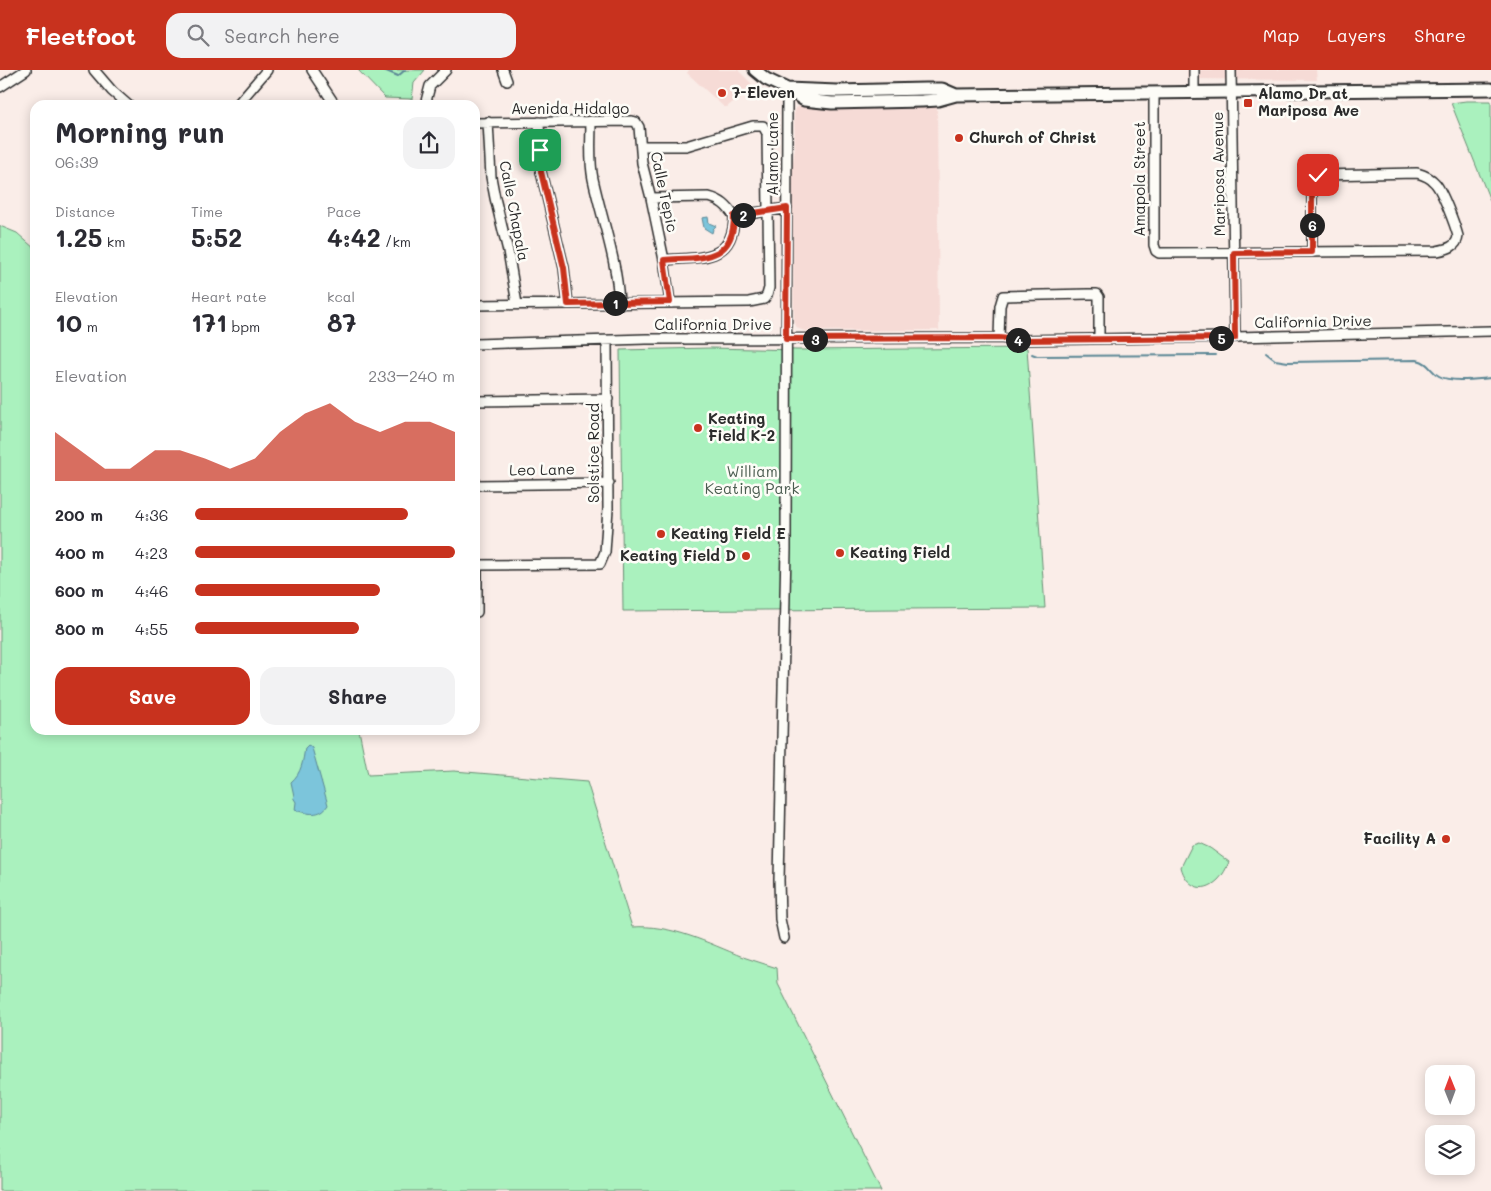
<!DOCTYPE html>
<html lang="en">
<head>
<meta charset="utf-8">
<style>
	body { margin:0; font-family:Mali,sans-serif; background:#f2f2f3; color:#2b2b33; height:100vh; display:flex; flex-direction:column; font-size:19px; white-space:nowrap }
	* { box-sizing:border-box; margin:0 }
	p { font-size:16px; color:#7c7c81 }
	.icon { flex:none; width:28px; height:28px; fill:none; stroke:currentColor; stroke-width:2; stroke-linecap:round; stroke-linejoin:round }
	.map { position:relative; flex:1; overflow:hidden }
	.panel { position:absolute; left:30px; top:30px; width:450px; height:635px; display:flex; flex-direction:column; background:#fff; border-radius:15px; box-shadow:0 2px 12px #0003 }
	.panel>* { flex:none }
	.needle { width:32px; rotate:359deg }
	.tools { position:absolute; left:1425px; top:995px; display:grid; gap:10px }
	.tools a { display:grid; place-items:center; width:50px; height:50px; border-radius:10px; background:#fff; box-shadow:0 2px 12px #0003; font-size:25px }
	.pin { position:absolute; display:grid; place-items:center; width:42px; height:42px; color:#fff; margin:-21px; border-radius:10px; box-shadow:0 2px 8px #0006 }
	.km { position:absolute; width:25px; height:25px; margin:-12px; border-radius:50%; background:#222; color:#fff; font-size:14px; line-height:25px; text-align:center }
	.round { display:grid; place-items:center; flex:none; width:52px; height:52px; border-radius:15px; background:#f2f2f3 }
	.headline { display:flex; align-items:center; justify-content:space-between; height:85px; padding:0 25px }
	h1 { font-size:28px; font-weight:700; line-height:38px }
	.stats { display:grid; grid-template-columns:repeat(3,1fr); gap:8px; height:85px; padding:5px 25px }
	.stats div { display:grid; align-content:center }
	.stats b { font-size:25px; font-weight:700 }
	.stats small { font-size:14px; font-weight:400 }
	.stats p { font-size:14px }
	.chart { height:140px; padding:10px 25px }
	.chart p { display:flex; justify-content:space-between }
	.chart svg { width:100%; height:90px; margin-top:5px; fill:#c8321e; opacity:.7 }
	.primary-button { display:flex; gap:10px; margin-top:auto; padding:10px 25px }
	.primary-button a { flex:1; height:58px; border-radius:15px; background:#c8321e; color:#fff; font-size:20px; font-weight:700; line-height:58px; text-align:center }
	.primary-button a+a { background:#f2f2f3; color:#2b2b33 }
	ul { padding:0 25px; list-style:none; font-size:16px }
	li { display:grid; grid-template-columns:80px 60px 1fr; align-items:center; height:38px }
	li i { height:12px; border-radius:6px; background:#c8321e }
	header { display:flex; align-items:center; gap:30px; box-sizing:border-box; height:70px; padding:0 25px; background:#c8321e; color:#fff }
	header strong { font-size:24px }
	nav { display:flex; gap:28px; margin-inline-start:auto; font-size:18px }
	.search { width:350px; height:45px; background:#f2f2f3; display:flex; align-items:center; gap:12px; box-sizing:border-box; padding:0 18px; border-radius:15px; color:#7c7c81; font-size:19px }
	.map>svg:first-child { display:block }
</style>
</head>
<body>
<header>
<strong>Fleetfoot</strong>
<div class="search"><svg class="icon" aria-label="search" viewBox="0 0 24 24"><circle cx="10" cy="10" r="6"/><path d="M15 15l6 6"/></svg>Search here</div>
<nav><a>Map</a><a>Layers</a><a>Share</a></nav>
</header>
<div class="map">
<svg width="1491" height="1121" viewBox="0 0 1491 1121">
	<rect width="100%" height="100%" fill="#faede8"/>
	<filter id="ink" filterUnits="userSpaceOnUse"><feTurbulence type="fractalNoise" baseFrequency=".02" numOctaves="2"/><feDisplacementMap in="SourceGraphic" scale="10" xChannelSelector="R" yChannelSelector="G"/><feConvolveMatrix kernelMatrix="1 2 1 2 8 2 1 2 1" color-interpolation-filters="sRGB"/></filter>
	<g filter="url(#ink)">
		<path fill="#f6dbd6" d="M689,0H738L752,14L739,27L727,37H724L687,3Z
			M1187,0H1316L1317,10L1187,9Z
			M937,33L939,260L805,261L799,259L796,256L794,249L792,100L795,77L794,44L796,38L803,35Z"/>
		<path fill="#aaf1be" stroke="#6a8e74" d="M358,0H425L414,13L412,29L385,28Z
			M1466,31H1491V133L1451,33Z
			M0,156L17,163L35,179V660H359L368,705L454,701L587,712L632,857C671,854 708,873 743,887C754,891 766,894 777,898L778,914L881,1121H0Z
			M711,278L798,280L1027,278L1045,538L623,541L620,280Z
			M1199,773L1210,778L1229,792C1226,799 1223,805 1218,810C1202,825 1186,816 1181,797L1192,775Z"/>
		<path fill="#7bc5db" stroke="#5b8795" d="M708,147L709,153L716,156L713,159L712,163L704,158L702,148Z
			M308,675L312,678L328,735C320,747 308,744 295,740L296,732L293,727L294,726L291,712C302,703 303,690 305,678Z"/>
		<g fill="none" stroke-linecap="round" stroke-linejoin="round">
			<path stroke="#5b8795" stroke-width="2" d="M384,0L398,6L405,0
				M1266,283L1275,290L1288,292L1417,290C1430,293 1430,301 1439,306C1452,313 1477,309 1491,308
				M1032,284L1037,286L1215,285"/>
			<g stroke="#2b2b2b" stroke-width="12">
				<path id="minor" d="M94,0L112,21L128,35
					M312,0L335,35
					M503,0L507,11
					M1194,0V23
					M1231,0L1235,267
					M0,17L26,0
					M1154,23V175L1156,181L1159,183L1437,181C1447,179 1457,177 1458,166C1455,155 1442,120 1435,113C1430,107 1424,105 1417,103L1321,105L1315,107L1312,113V181
					M237,35L267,0
					M425,35L430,16L446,0
					M591,51C591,70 589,90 593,109C602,150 617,190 619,233
					M488,52L491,107L495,128L508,181L517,234
					M539,52L541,102L564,198L568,234
					M475,53L632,51L636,52L639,57L642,93L651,128L664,190L670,232
					M651,128L709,127C721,130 727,136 734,146C734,193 699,187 664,190
					M734,146L787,138
					M475,235L749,232L764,229L767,225L769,218L767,63L763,56H753L686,76H641
					M999,268L1000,236L1003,226L1088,224H1097L1099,227V269
					M475,274L646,269L999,268L1019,270L1235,267L1491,261
					M475,331L608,329
					M475,415L609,413
					M475,495L600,494L605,482L608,439L607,271
					M477,495V542
					M784,868L780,849L779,810L786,479L787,19"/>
			</g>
			<g stroke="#2b2b2b" stroke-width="15">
				<path id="major" d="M755,0L766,9L787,19L804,30L832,33L922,31L938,30L956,25L1491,19
					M787,19L837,21L925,19H942L956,25"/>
			</g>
			<use href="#minor" stroke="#fdfcf7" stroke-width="9"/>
			<use href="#major" stroke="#fdfcf7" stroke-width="11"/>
		</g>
	</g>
	<g fill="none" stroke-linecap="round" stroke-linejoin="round" filter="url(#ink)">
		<g stroke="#fff" stroke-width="10">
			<path id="route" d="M540,80L541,102L564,198L568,234L670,232L664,190C700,187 734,193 734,146L787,138L786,269L999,268L1019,270L1235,268L1234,183L1312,182V113L1313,109L1318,105"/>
		</g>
		<use href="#route" stroke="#c8321e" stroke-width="6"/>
	</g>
	<g fill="#c8321e" stroke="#fdfcf7" stroke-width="2">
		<circle cx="722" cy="23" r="5"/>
		<rect x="1243" y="28" width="10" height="10" rx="2.5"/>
		<circle cx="959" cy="68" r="5"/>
		<circle cx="698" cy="358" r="5"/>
		<circle cx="661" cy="464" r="5"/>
		<circle cx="840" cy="483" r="5"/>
		<circle cx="746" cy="486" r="5"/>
		<circle cx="1446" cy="769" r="5"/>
	</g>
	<g text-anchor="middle" stroke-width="5" stroke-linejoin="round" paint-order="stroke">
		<g font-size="15" font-weight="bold" fill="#2b2b2b" stroke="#fdfcf7" text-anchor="start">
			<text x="732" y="28">7-Eleven</text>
			<text x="1258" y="29">Alamo Dr at<tspan x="1258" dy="17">Mariposa Ave</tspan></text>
			<text x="969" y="73">Church of Christ</text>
			<text x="708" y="354">Keating<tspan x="708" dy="17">Field K-2</tspan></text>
			<text x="671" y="469">Keating Field E</text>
			<text x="850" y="488">Keating Field</text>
			<text x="736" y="491" text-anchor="end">Keating Field D</text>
			<text x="1436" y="774" text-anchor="end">Facility A</text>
		</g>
		<g font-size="15" fill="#2b2b2b" stroke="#fdfcf7">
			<text x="570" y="44">Avenida Hidalgo</text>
			<text transform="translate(773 84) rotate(-90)" y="5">Alamo Lane</text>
			<text transform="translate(1219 104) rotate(-91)" y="5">Mariposa Avenue</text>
			<text transform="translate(1140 109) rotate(-90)" y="5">Amapola Street</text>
			<text transform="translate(664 122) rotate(78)" y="5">Calle Tepic</text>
			<text transform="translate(514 141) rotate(79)" y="5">Calle Chapala</text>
			<text transform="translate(1313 252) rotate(-1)" y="5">California Drive</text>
			<text x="713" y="260">California Drive</text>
			<text transform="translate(594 383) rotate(-90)" y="5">Solstice Road</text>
			<text transform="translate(542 400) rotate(-1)" y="5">Leo Lane</text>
		</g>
		<g font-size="15" fill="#4b5c50" stroke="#fdfcf7">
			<text x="752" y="407">William<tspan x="752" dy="17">Keating Park</tspan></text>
		</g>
	</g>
</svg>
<div class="tools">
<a><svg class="needle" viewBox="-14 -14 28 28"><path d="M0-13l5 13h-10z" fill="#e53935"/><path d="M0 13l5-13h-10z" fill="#7c7c81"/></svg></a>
<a><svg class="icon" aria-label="layers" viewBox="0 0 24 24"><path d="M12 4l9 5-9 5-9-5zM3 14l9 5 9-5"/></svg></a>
</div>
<div class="pin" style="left:540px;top:80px;background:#1e9e55"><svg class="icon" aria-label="arrive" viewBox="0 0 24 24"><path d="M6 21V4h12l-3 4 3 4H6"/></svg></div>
<div class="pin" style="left:1318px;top:105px;background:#d93025"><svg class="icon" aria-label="check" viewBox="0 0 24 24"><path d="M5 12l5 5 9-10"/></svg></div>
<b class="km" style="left:615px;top:233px">1</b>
<b class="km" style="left:743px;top:145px">2</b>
<b class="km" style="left:815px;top:269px">3</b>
<b class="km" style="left:1018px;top:270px">4</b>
<b class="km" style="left:1221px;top:268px">5</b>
<b class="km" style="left:1312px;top:155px">6</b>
<section class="panel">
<div class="headline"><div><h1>Morning run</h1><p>06:39</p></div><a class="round"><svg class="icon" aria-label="share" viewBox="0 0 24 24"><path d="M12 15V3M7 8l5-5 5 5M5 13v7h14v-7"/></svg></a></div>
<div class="stats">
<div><p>Distance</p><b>1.25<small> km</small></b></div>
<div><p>Time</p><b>5:52</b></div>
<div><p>Pace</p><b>4:42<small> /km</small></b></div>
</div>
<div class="stats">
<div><p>Elevation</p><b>10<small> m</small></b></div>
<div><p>Heart rate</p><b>171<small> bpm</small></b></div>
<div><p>kcal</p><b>87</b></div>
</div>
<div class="chart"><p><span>Elevation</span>233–240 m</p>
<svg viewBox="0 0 160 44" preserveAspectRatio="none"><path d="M0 44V20L10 29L20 38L30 38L40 29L50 29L60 33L70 38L80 33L90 20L100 11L110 6L120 15L130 20L140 15L150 15L160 20V44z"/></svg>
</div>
<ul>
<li><b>200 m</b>4:36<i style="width:82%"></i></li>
<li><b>400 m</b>4:23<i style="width:100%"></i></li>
<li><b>600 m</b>4:46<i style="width:71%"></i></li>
<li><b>800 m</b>4:55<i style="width:63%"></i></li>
</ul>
<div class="primary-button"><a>Save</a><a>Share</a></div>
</section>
</div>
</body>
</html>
